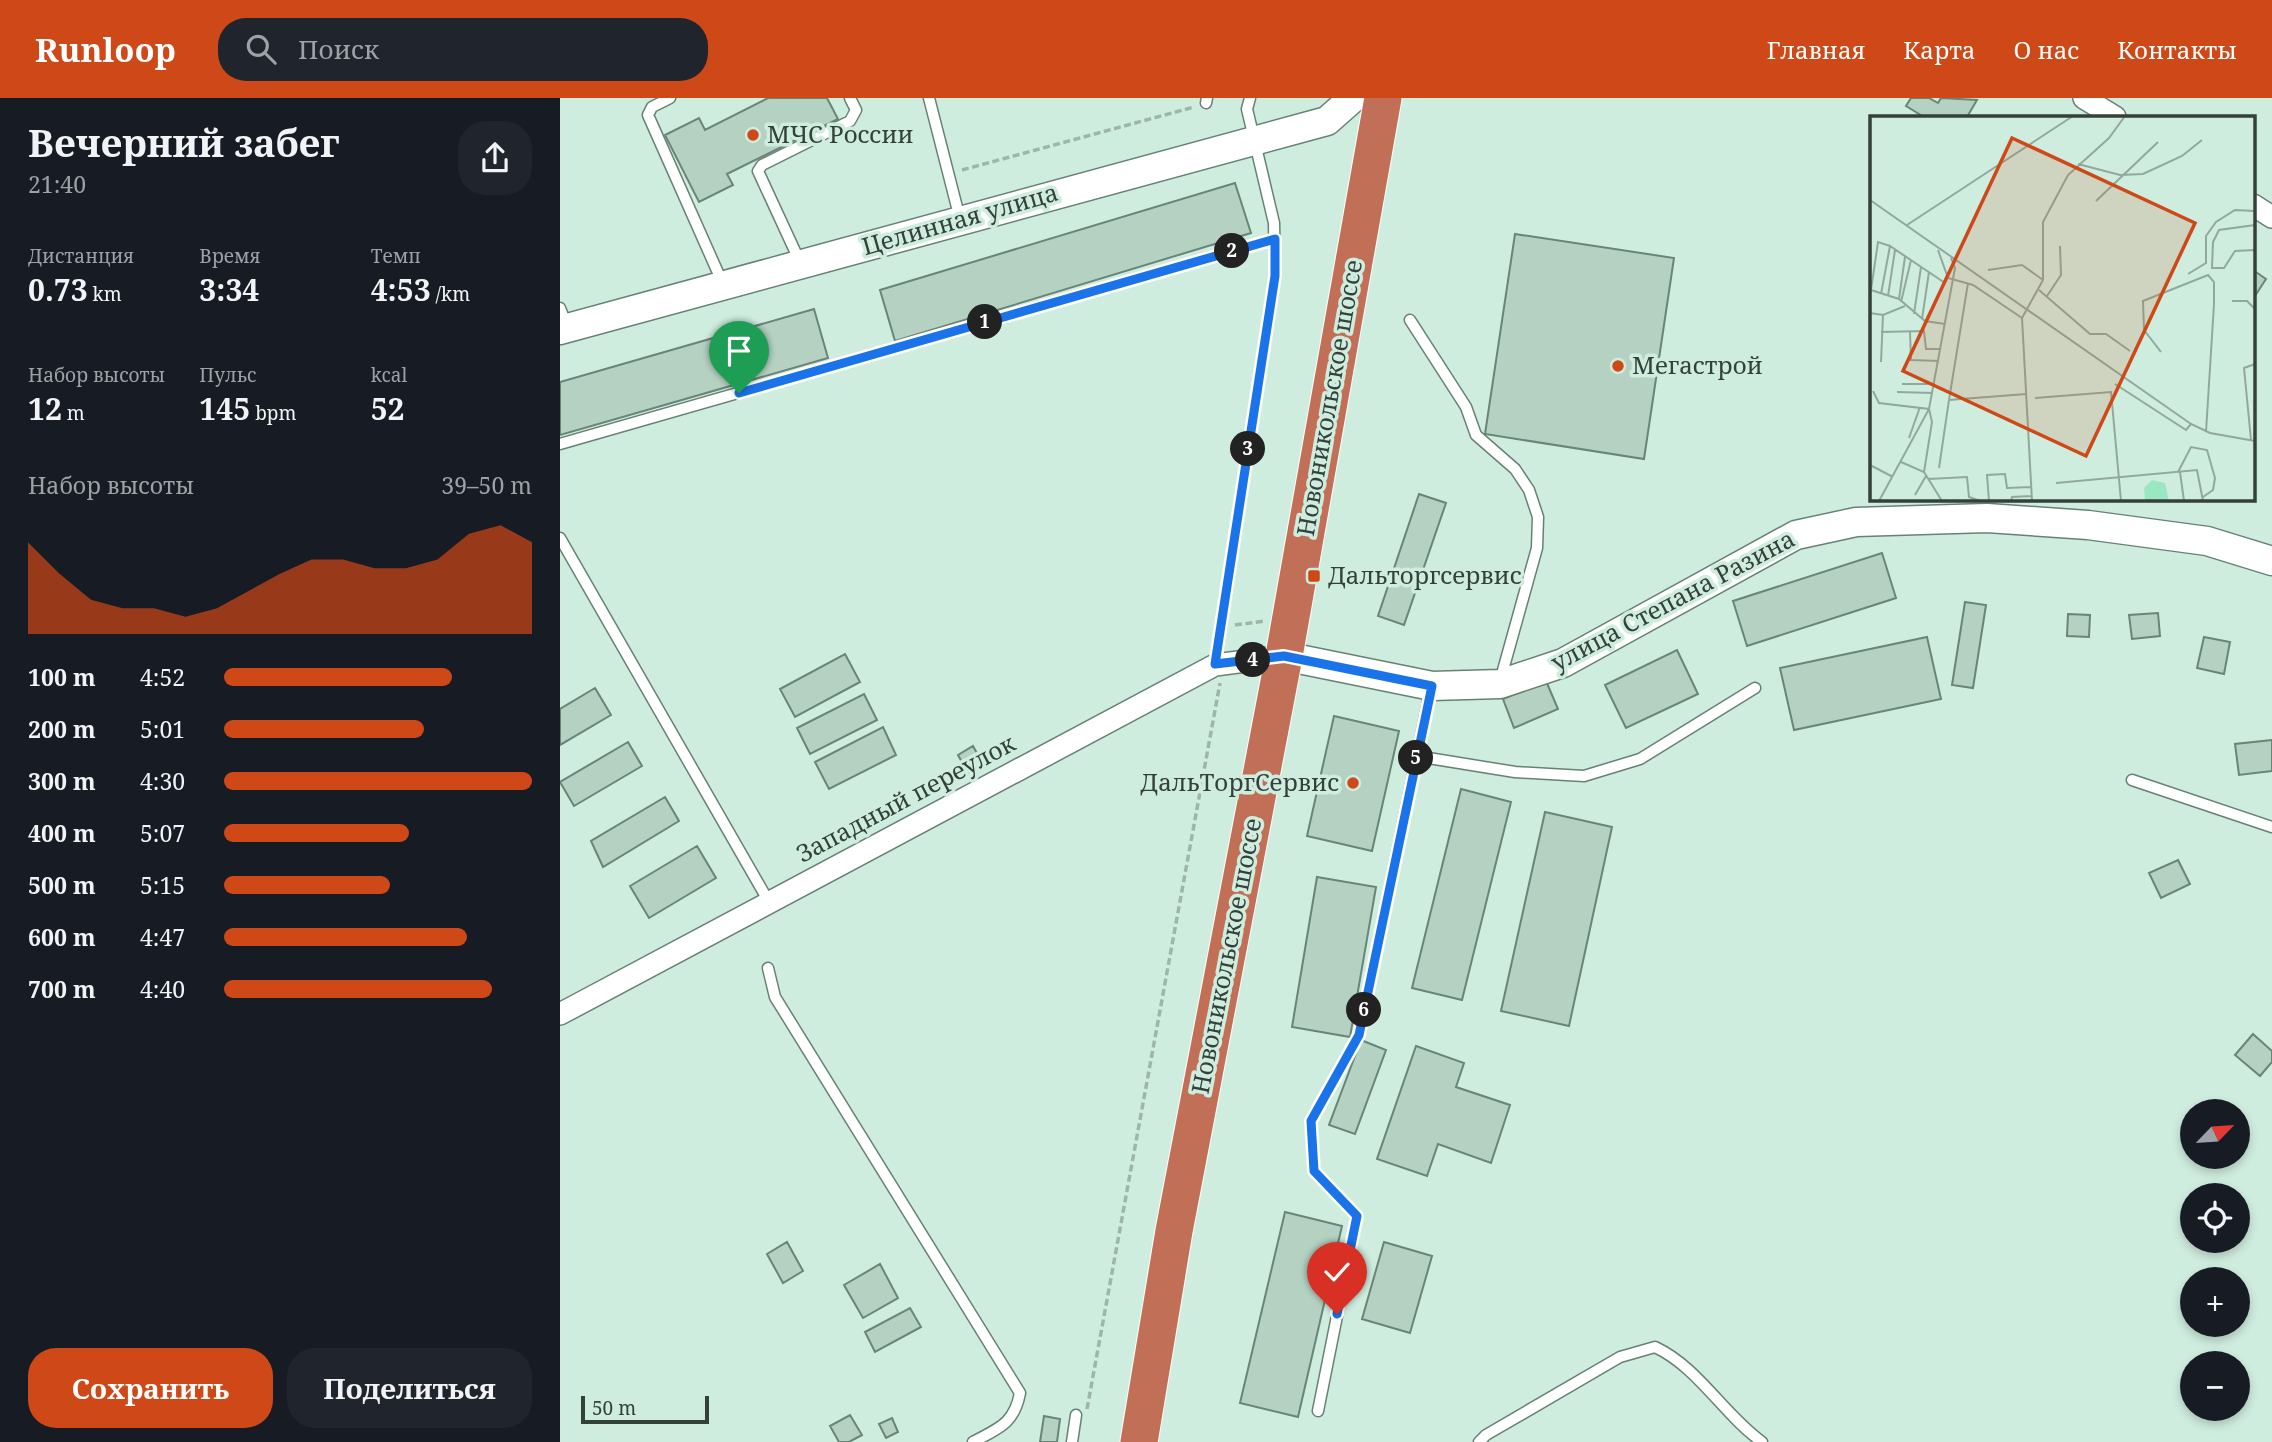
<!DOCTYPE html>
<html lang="ru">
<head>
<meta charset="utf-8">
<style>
	body { margin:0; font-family:"Noto Serif",serif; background:#20242c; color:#f1f3f6; height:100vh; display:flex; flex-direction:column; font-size:26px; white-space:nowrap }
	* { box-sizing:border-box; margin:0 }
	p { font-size:23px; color:#9ea1a6 }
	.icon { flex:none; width:38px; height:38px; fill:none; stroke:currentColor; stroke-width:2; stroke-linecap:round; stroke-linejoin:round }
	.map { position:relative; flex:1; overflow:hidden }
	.sheet { display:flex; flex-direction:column; background:#171b24; width:560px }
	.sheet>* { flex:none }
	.needle { width:46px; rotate:65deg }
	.buttons { position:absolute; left:1620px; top:1001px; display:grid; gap:14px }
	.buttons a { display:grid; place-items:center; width:70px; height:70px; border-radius:50%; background:#171b24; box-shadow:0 4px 10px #0003; font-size:35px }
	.scale { position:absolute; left:21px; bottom:18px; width:128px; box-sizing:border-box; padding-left:7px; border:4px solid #34403a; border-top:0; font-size:19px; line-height:24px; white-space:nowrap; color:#34403a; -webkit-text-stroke:5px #cfedde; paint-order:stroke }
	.pin { position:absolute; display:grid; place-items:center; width:60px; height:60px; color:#fff; margin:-72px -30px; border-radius:50% 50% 50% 0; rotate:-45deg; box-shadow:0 0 7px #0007 }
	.pin .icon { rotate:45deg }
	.km { position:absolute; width:35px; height:35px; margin:-18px; border-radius:50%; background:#222; color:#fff; font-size:19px; line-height:35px; text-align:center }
	.round { display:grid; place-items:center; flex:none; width:74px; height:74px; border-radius:28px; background:#20242c }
	.head { display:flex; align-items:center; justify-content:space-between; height:119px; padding:0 28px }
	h1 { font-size:38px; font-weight:700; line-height:52px }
	.stats { display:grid; grid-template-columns:repeat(3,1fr); gap:10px; height:119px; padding:7px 28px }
	.stats div { display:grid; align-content:center }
	.stats b { font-size:30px; font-weight:700 }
	.stats small { font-size:19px; font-weight:400 }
	.stats p { font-size:19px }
	.chart { height:196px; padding:14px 28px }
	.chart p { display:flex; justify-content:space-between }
	.chart svg { width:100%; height:126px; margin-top:7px; fill:#cf4817; opacity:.7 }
	.button { display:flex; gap:14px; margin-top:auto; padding:14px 28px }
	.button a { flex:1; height:80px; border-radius:28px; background:#cf4817; color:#fff; font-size:28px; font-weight:700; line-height:80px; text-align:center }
	.button a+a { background:#20242c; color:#f1f3f6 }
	ul { padding:0 28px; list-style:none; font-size:23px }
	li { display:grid; grid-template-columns:112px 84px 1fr; align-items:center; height:52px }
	li i { height:18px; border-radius:9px; background:#cf4817 }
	header { display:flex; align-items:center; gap:42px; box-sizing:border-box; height:98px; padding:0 35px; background:#cf4817; color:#fff }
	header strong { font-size:33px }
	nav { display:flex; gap:38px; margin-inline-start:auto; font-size:24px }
	.search { width:490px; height:63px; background:#20242c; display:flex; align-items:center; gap:18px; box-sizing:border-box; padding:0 24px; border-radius:28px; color:#9ea1a6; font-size:26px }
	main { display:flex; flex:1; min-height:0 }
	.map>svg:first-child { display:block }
</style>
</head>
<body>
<header>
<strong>Runloop</strong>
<div class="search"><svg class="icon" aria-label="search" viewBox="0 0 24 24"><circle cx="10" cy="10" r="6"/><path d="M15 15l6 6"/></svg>Поиск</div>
<nav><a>Главная</a><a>Карта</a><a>О нас</a><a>Контакты</a></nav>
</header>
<main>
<section class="sheet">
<div class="head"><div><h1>Вечерний забег</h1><p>21:40</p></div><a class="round"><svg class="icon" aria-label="share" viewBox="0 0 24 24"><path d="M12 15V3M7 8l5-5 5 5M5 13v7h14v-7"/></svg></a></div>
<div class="stats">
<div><p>Дистанция</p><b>0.73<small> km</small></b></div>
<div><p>Время</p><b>3:34</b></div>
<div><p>Темп</p><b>4:53<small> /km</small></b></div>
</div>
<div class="stats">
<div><p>Набор высоты</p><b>12<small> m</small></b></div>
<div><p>Пульс</p><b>145<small> bpm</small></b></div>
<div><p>kcal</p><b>52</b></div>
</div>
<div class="chart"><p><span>Набор высоты</span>39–50 m</p>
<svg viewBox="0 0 160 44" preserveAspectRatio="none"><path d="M0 44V12L10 23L20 32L30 35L40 35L50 38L60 35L70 29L80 23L90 18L100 18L110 21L120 21L130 18L140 9L150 6L160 12V44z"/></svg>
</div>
<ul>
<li><b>100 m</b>4:52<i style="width:74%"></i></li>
<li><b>200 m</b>5:01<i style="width:65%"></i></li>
<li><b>300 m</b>4:30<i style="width:100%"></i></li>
<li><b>400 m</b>5:07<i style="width:60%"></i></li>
<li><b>500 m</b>5:15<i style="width:54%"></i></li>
<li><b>600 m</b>4:47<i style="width:79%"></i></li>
<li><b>700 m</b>4:40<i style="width:87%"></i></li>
</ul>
<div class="button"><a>Сохранить</a><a>Поделиться</a></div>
</section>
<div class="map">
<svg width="1712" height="1344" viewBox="0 0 1712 1344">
	<rect width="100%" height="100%" fill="#cfedde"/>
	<path fill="#b4d1c2" stroke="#698577" stroke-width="2" d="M208,0H267L278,21L167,76L173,87L139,104L105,37L139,20L145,32Z
		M1351,0H1369L1378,5L1381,0L1417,2L1407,19H1364L1346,8Z
		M675,85L691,135L335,243L320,192Z
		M955,136L1114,160L1084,361L925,336Z
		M1693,172L1706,181L1693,201Z
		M254,211L268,260L0,337V284Z
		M859,396L886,405L844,527L818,518Z
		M1322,455L1336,500L1187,548L1173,503Z
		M1405,504L1426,507L1413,590L1392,587Z
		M1598,515L1600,538L1572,541L1569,517Z
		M1508,516L1530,517L1529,539L1507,538Z
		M1367,539L1381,601L1234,632L1220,570Z
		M1644,539L1670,544L1664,576L1637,570Z
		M1117,552L1138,596L1066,630L1045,587Z
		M285,556L300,584L235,619L220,591Z
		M986,583L998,611L954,630L943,601Z
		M35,590L51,617L0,647V611Z
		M304,596L317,622L250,656L237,630Z
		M774,618L839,633L812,753L747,738Z
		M323,629L336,657L269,691L255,664Z
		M1712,642V673L1679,677L1675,646Z
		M68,644L82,668L14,708L0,684Z
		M413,648L423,666L408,675L398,657Z
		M901,691L951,704L902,902L852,890Z
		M105,699L119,723L43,769L31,743Z
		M985,714L1052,729L1009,928L941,913Z
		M137,748L156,780L89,820L70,788Z
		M1618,762L1630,786L1601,800L1589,775Z
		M757,779L816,789L790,939L732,929Z
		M1693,936L1712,953V964L1700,978L1675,957Z
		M801,942L826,952L795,1036L769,1027Z
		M856,948L904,965L896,989L950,1007L931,1065L878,1046L867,1078L817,1061Z
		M725,1114L782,1128L738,1319L680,1305Z
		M227,1144L243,1173L223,1185L207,1156Z
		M824,1144L872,1158L850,1235L802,1221Z
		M320,1166L338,1200L303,1220L284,1187Z
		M350,1210L361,1229L315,1254L305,1234Z
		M290,1317L302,1337L289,1344H279L270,1328Z
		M484,1318L500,1321L497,1344H480Z
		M332,1320L338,1334L326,1340L319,1326Z"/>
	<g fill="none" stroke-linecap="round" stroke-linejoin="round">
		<g stroke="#678274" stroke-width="13">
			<path id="lane" d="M110,0L92,9L88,17L163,186
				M369,0L400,121
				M646,5L647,0
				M240,164L198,73L202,67L290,23L296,12L290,0
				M0,210L7,228
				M850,222L906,309L916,337L955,371L969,392L978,419L977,450L940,583
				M0,346L715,141
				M0,440L209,804
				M655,567L715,178L714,125L687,11L690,0
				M856,658L955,674L1024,678L1080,661L1195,590
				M1572,682L1712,729
				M208,870L215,899L460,1295C454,1326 439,1330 413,1344
				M758,1313L797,1118L754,1073L751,1023L799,937L871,590
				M512,1344L516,1317
				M919,1344L926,1337L1060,1259L1095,1249C1138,1269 1163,1316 1202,1344"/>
		</g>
		<g stroke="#678274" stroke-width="24">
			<path id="street" d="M1524,0L1555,19
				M1693,107L1712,119
				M0,916L655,567L724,558"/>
		</g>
		<g stroke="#678274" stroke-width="31">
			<path id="secondary" d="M0,232L767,23L793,0
				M724,558L872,588L940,586L1003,565L1236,437L1296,424L1427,420L1528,427L1647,443L1712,463"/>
		</g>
		<g stroke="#fff" stroke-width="39">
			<path id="highway" d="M579,1344L614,1133L724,558L823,0"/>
		</g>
		<path stroke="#9eb6aa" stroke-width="3.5" stroke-dasharray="7 3.5" stroke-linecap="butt" d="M402,72L634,9
			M675,527L705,523
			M527,1311L660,585"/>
		<use href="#lane" stroke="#fff" stroke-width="10"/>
		<use href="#street" stroke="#fff" stroke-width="21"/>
		<use href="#secondary" stroke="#fff" stroke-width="28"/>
		<use href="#highway" stroke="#c16f56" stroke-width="37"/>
	</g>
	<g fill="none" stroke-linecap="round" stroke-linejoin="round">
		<g stroke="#fff" stroke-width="14">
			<path id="route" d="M179,295L715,141V178L655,566L724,558L872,588L799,937L751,1023L754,1073L797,1118L777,1216"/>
		</g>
		<use href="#route" stroke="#1a73e8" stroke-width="9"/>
	</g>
	<g fill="#cf4817" stroke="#cfedde" stroke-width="2.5">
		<circle cx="193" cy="37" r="7"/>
		<circle cx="1058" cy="268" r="7"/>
		<rect x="747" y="471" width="14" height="14" rx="3.5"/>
		<circle cx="793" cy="685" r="7"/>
	</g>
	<g text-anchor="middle" stroke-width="7" stroke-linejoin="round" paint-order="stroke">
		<g font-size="24" fill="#34403a" stroke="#cfedde" text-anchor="start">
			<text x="207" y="45">МЧС России</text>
			<text x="1072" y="276">Мегастрой</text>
			<text x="768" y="486">Дальторгсервис</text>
			<text x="779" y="693" text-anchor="end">ДальТоргСервис</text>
		</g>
		<g font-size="24" fill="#34403a" stroke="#cfedde">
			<text transform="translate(400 122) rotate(-16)" y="8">Целинная улица</text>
			<text transform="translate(770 300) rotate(-80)" y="8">Новоникольское шоссе</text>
			<text transform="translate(1113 503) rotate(-28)" y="8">улица Степана Разина</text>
			<text transform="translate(346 701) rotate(-28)" y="8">Западный переулок</text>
			<text transform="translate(667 858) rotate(-79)" y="8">Новоникольское шоссе</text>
		</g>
	</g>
	<g transform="translate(1310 18)">
		<rect width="385" height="385" fill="#cfedde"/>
		<path d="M282,364L295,367L299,385H275L274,372Z" fill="#9be7c2"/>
		<path fill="none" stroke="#91a89c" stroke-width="2" d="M208,48L250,59L273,58L312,40L332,24M0,84L321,308L340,317L385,325M226,85L288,26M37,109L203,0M385,109L349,114L343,126L342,152H354L365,135L385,134M20,130L8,126L1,174L29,183L55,205L75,208M68,134L78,162L103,169L152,202M118,154L152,149L173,164M318,158L336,147V120L346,106L365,94L385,95M169,174L220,218H236L260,235M11,178L20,130L75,167M18,180L25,134M177,180L191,159L190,130M29,183L35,141M362,185H377L385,193M31,186L41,144M0,197L13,199L35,190M44,198L51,151M52,203L59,156M11,216L54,215L56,233H71M40,216L41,244L69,245M291,236L274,214L273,185L338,159L344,166V188L336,316M11,246L13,199M32,268H65M245,268L316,314L321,308M3,275L9,287L59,293L62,306L54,356M27,276L63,277M165,282L241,276L251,385M79,284L98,167M39,322L50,291M381,324L374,252L385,248M31,346L54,356L72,385M0,349L23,361M69,352L79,284L156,278M308,356L321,331L337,334L345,362L343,374L333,381M310,356L314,385M58,363L97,361L99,381L110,385M186,367L327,354L333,385M45,379L56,360M9,385L59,293L85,152L81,142M119,385L117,359L135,358L137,372L161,371M141,385L142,381L162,380M162,385L152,202L173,164V106L198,59L239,22L255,0"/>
		<path fill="#cf4817" fill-opacity="0.15" stroke="#cf4817" stroke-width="3.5" d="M142,22L325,107L216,340L33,255Z"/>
		<rect width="385" height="385" fill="none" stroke="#34403a" stroke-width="3.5"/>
	</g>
</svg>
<div class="buttons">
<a><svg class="needle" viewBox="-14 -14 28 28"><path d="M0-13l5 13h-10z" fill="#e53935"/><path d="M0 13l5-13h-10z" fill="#9ea1a6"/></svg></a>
<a><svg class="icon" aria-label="locate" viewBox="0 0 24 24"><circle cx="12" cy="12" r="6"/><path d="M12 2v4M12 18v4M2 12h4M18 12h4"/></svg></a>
<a>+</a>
<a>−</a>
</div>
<div class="scale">50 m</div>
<div class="pin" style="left:179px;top:295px;background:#1e9e55"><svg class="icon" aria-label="arrive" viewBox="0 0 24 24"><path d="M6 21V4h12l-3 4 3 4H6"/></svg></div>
<div class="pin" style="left:777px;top:1216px;background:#d93025"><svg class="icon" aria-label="check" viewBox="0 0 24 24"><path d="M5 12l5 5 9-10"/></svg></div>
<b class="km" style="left:425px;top:224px">1</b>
<b class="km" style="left:672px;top:153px">2</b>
<b class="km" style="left:688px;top:351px">3</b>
<b class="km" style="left:693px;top:562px">4</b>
<b class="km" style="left:856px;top:660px">5</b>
<b class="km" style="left:804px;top:912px">6</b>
</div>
</main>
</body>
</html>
